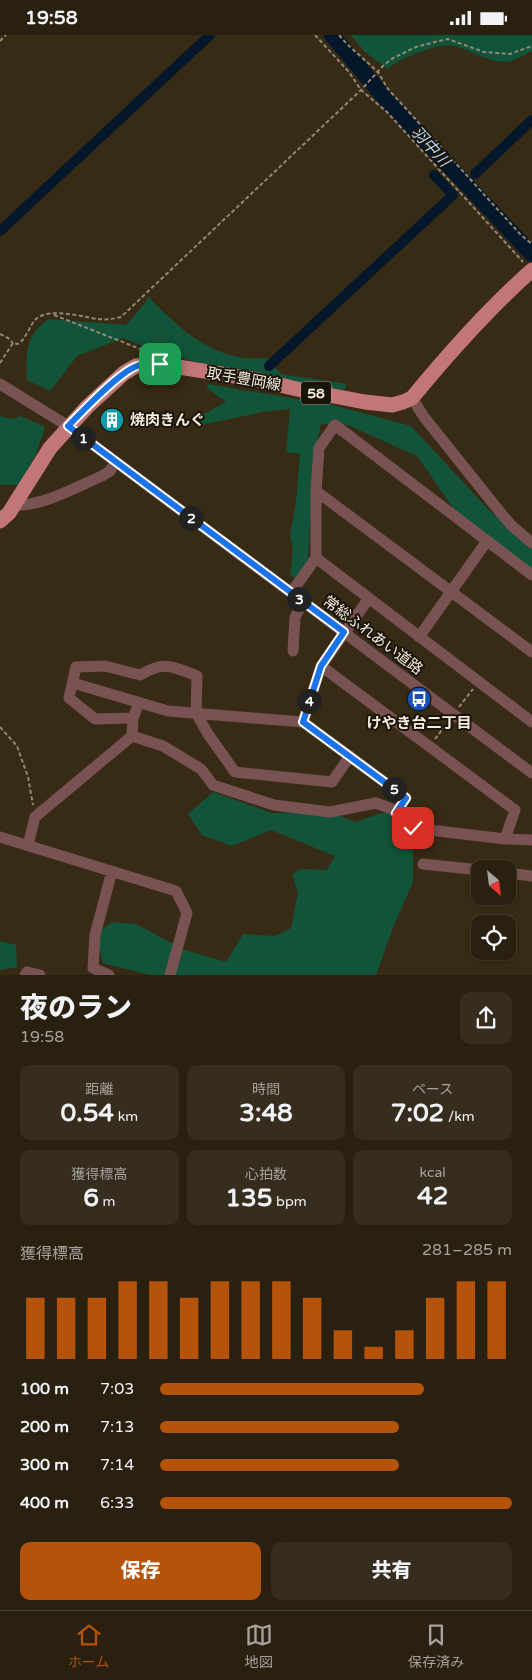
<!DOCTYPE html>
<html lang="ja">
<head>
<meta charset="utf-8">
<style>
	body { margin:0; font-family:"Varela Round","Noto Sans JP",sans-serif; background:#362d1e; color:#f1f3f6; height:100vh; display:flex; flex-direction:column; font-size:19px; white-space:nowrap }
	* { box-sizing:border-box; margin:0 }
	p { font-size:16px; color:#a5a39f }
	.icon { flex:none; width:28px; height:28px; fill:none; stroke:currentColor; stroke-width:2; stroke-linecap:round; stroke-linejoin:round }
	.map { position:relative; height:940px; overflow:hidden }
	.panel { display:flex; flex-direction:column; background:#2a2010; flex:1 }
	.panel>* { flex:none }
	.needle { width:32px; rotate:152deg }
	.tools { position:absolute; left:471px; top:825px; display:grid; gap:10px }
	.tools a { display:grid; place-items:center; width:45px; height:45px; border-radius:10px; background:#2a2010; box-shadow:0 1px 4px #0004,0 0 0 1px #463e30; font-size:25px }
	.pin { position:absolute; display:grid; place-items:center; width:42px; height:42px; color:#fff; margin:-21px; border-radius:10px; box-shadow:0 2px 8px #0006 }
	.km { position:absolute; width:25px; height:25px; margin:-12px; border-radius:50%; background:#222; color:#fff; font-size:14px; line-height:25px; text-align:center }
	.round { display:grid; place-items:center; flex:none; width:52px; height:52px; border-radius:10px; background:#362d1e }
	.overview { display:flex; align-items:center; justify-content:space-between; height:85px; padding:0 20px }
	h1 { font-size:28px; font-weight:800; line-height:38px }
	.metrics { display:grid; grid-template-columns:repeat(3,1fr); gap:8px; height:85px; padding:5px 20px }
	.metrics div { display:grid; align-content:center; border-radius:10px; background:#362d1e; text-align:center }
	.metrics b { font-size:25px; font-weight:800 }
	.metrics small { font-size:14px; font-weight:400 }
	.metrics p { font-size:14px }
	.chart { height:140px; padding:10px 20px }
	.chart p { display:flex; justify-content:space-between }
	.chart svg { width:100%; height:90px; margin-top:5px; stroke:#b45309; stroke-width:6 }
	.cta { display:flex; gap:10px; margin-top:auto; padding:10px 20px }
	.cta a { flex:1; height:58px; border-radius:10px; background:#b45309; color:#fff; font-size:20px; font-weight:800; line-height:58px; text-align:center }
	.cta a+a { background:#362d1e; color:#f1f3f6 }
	ul { padding:0 20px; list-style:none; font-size:16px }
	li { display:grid; grid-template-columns:80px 60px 1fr; align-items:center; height:38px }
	li i { height:12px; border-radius:6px; background:#b45309 }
	.status { display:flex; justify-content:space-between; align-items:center; height:35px; padding:0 25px; background:#2a2010; direction:ltr }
	.status svg { height:14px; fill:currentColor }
	.menu { display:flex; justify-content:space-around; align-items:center; height:70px; border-top:1px solid #463e30; background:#2a2010; font-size:14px; color:#a5a39f }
	.menu a { display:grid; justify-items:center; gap:2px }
	.menu .active { color:#b45309 }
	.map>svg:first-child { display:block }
</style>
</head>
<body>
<div class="status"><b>19:58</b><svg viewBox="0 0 49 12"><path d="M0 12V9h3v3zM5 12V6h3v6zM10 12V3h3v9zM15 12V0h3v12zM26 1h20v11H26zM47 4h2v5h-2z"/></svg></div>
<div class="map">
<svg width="532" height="940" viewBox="0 0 532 940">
	<rect width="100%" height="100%" fill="#382b15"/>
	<path fill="#12543a" d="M351,0H532V16C526,19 518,24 511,26C492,30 473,16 455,11C440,7 399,23 388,34L365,17Z
		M148,261C175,289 203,317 244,323C251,324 260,323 267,323L281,339L347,349L344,355L275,343L184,324L159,317L123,303L77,321L50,356L27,345C26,320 25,299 49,284L126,290L145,268Z
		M207,349L333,370L411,391L489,475L532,512V534L456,477L417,421L348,390L321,389L314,422L308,525L295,544L290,540L293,514L290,500L296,467L300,419L286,417L290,374L263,377L196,391L195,384L226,367L208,354Z
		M0,381L13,384L21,381L45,392L36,419L19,450H0Z
		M213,757L272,778L330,777L355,787L382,778H396L413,809V847L394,890L376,940H150L103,928L95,900L112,887L136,889L185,915L226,927L243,899L275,901L291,893L298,858L292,839L301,834L327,835L335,821L271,795L232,811L202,800L188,779Z
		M0,906L16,910L17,932L0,935Z"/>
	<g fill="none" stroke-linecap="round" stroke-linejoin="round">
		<path stroke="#05182b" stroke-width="10" d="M444,130L447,128
			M475,139L532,85
			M465,149L466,148
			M0,196L210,0
			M269,331L453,160L434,140"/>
		<path stroke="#05182b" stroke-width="16" d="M332,0L384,62L532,219"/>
		<path stroke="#938876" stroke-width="2" stroke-dasharray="4 2.5" stroke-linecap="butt" d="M315,0L349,37L361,55L387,77L523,227
			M339,0L347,9L378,37L388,54L521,200L532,209
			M0,6L6,0
			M54,280L148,317
			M0,299L8,303L13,308
			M0,328L13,308L18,309C27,303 29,291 36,284C50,272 82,282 98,284C106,285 113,284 121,282L361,55L384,30L393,23L416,12L435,7L448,4L484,17L510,19L532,11
			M459,672L473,654
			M0,692L17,711L28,742L33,770
			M435,704L447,688"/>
		<path stroke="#795353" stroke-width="11" d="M0,349L68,391L532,738
			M412,363L424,382L500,477L512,491L532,508
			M316,456L532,617
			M14,470C42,472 76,452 102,441L110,436L115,427
			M316,523L532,687
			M291,558L316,523V456L319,413L335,390L532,540
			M419,602L487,506
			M293,616L295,582L303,567
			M321,631L515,775L505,804
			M73,648L168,676L303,687L406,763L396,778
			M139,668L133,683L132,701L163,711L201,734L213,750L274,770L330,777L376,768L392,774L413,793L505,804L532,805
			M133,683L95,684L69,663L76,632L105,631L140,640C165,626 171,631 197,641L196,678L208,699L235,737L332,747L350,721
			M303,687L321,631L369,563
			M0,802L176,856L187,878L170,940
			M28,810L35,782L132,701
			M423,829L480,835
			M508,838L532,841
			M25,940L27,937L40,940
			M109,940L93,933L95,900L112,836"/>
		<path stroke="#c27678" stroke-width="15" d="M0,486L9,478L50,413L87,372L124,338L136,331L150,329H160L259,345L297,354L365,367L392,370L403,367L412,363C449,318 488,274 532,235"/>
	</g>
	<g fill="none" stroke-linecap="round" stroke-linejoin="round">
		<g stroke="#fff" stroke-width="10">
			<path id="route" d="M160,329C153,329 144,328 137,331C119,337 82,377 68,391L344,597L321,631L303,687L406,763L396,778L413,793"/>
		</g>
		<use href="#route" stroke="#1a73e8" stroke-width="6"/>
	</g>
	<defs>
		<g id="building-disc" transform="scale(1.25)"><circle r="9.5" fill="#0f9aa8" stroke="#1a150b"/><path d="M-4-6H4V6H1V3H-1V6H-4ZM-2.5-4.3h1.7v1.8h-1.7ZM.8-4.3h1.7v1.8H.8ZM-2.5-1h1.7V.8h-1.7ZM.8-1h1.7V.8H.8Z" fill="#fff"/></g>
		<g id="bus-disc" transform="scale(1.25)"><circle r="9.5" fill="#1a4fb4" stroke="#1a150b"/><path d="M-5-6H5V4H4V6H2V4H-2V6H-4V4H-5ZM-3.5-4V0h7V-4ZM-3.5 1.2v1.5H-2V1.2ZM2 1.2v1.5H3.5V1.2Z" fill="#fff"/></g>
	</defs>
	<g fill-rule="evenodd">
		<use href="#building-disc" x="112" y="385"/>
		<use href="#bus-disc" x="419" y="664"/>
	</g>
	<g text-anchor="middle" stroke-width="4" stroke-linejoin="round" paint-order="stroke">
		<rect fill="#1a150b" stroke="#b3ac9f" stroke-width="1" x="301" y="346.5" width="30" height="23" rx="4"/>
		<g font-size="14" font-weight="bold" fill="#f5eddf">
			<text x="316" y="363">58</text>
		</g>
		<g font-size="15" fill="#f5eddf" stroke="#1a150b">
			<text transform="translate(244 344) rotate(10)" y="5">取手豊岡線</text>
			<text transform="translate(373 600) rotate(37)" y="5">常総ふれあい道路</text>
		</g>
		<g font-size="15" font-weight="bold" fill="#f5eddf" stroke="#1a150b" text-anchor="start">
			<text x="130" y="390">焼肉きんぐ</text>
			<text x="419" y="693" text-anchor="middle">けやき台二丁目</text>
		</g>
		<g font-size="16" font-style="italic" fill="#b5d5f5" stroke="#1a150b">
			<text transform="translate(431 111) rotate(47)" y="6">羽中川</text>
		</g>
	</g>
</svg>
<div class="tools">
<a><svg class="needle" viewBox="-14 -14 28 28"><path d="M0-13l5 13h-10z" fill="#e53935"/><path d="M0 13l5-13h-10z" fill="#a5a39f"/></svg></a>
<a><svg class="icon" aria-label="locate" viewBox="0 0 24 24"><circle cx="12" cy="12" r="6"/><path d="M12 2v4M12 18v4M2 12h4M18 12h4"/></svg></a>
</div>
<div class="pin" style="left:160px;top:329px;background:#1e9e55"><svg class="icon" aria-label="arrive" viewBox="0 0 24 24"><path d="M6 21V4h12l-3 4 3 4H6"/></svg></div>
<div class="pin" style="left:413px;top:793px;background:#d93025"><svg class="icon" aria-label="check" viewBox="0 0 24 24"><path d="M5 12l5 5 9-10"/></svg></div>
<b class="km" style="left:83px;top:403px">1</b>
<b class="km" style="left:191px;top:483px">2</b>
<b class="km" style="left:299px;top:564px">3</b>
<b class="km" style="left:309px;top:666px">4</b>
<b class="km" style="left:394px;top:754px">5</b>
</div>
<section class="panel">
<div class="overview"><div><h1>夜のラン</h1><p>19:58</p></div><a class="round"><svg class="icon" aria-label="share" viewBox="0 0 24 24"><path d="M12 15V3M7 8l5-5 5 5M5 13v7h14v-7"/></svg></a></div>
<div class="metrics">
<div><p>距離</p><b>0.54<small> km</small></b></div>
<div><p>時間</p><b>3:48</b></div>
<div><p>ペース</p><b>7:02<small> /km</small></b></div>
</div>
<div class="metrics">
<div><p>獲得標高</p><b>6<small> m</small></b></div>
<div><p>心拍数</p><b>135<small> bpm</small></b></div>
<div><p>kcal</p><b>42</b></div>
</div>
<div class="chart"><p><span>獲得標高</span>281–285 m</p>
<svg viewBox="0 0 160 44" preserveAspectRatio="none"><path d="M5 44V14M15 44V14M25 44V14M35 44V6M45 44V6M55 44V14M65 44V6M75 44V6M85 44V6M95 44V14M105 44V30M115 44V38M125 44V30M135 44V14M145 44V6M155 44V6"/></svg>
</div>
<ul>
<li><b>100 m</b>7:03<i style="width:75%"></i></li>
<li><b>200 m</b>7:13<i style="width:68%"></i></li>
<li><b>300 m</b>7:14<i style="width:68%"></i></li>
<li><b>400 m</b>6:33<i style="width:100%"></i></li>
</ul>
<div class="cta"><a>保存</a><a>共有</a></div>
</section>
<nav class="menu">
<a class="active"><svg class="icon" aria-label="home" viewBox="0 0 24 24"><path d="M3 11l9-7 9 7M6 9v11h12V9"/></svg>ホーム</a>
<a><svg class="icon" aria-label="map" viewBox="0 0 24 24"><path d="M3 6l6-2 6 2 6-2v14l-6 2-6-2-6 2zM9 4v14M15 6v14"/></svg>地図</a>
<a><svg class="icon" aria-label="saved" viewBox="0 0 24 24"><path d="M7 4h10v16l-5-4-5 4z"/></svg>保存済み</a>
</nav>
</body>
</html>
